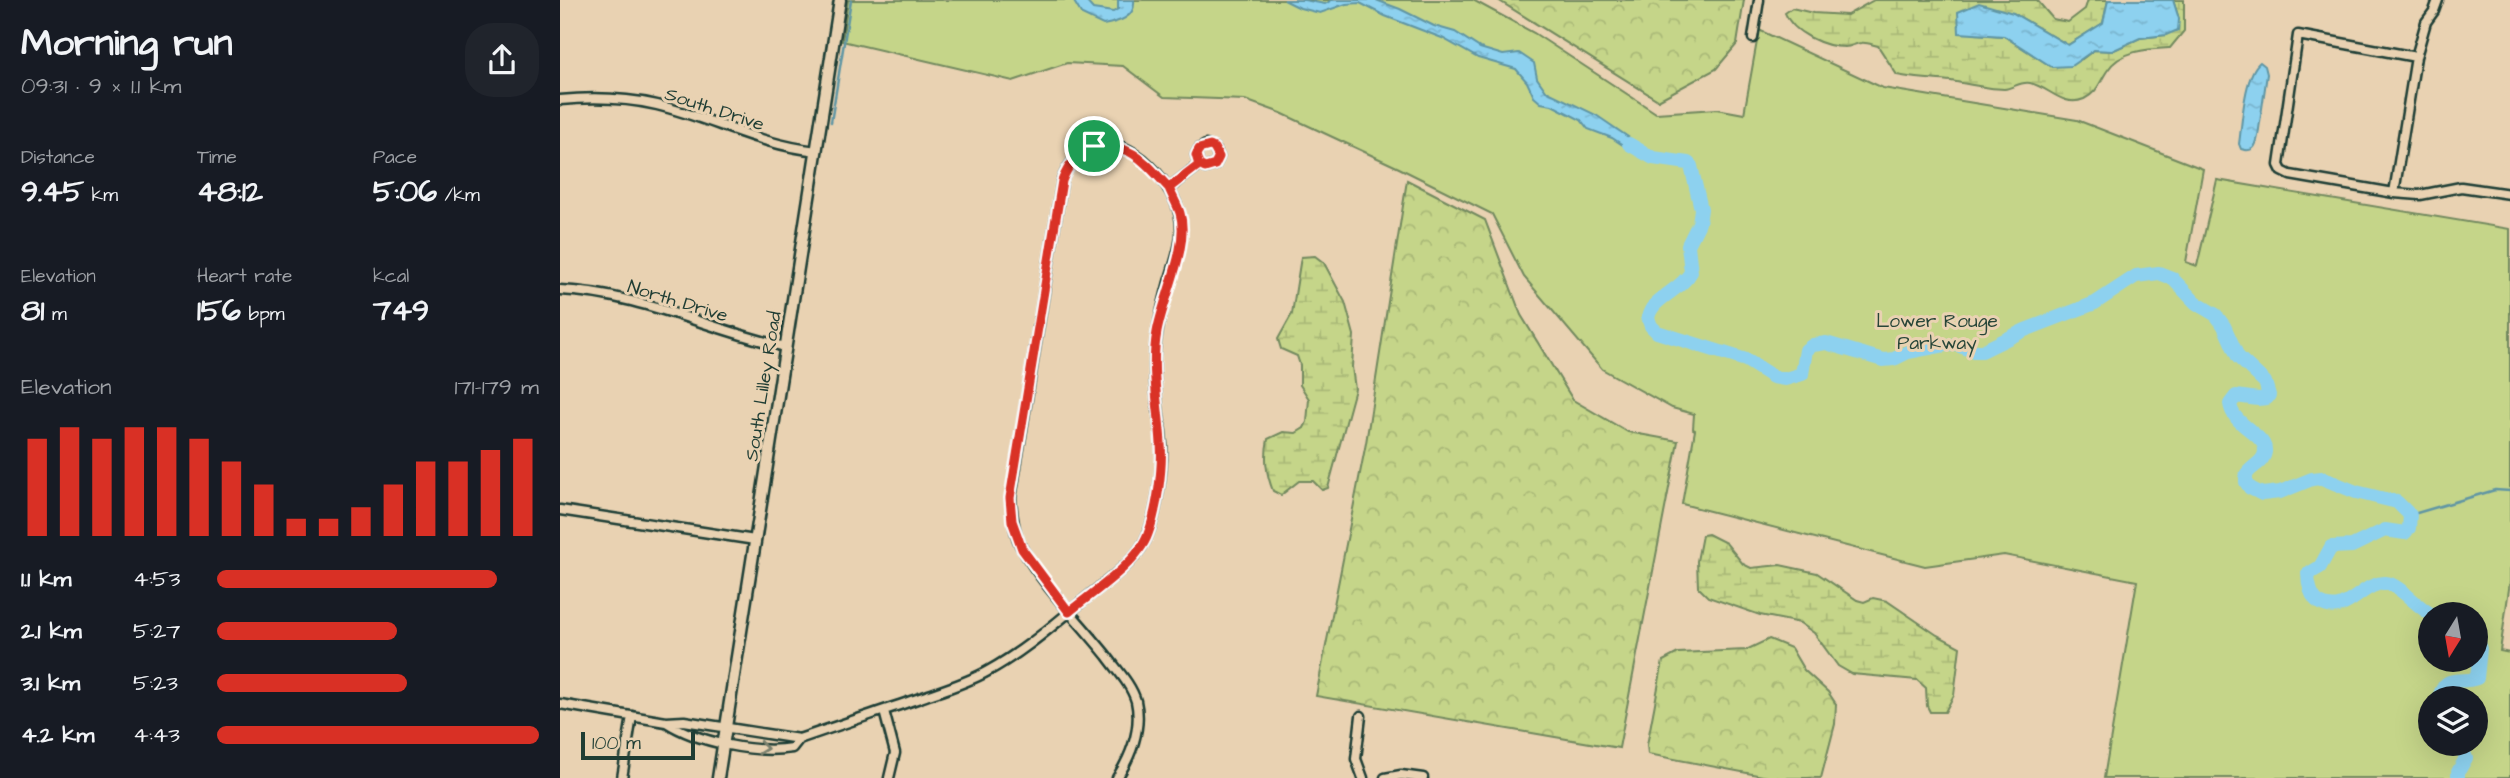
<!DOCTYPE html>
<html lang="en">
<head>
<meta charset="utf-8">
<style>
	body { margin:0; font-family:"Architects Daughter",sans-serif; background:#20242c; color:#f1f3f6; height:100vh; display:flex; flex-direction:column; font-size:26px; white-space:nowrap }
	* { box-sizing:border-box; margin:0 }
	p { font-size:23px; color:#9ea1a6 }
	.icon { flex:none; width:38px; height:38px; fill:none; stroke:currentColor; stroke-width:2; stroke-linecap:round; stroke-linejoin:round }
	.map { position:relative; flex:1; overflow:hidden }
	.side { display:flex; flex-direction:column; background:#171b24; width:560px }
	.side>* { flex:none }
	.needle { width:46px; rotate:191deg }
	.fabs { position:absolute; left:1858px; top:602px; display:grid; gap:14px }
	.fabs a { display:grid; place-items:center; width:70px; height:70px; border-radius:50%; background:#171b24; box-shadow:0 7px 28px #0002; font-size:35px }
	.scale { position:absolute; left:21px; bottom:18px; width:114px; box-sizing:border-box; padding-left:7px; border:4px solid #1f3d34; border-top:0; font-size:19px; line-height:24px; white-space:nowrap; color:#1f3d34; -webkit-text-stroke:5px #e9d2b2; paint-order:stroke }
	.pin { position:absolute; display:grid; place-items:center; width:60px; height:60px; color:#fff; margin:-30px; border:4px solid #fff; border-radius:50%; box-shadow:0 2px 7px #0007 }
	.round { display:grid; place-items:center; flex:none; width:74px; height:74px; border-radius:28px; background:#20242c }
	.headline { display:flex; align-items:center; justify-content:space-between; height:119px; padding:0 21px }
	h1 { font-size:38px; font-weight:700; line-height:52px }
	.metrics { display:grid; grid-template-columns:repeat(3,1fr); gap:10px; height:119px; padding:7px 21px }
	.metrics div { display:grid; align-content:center }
	.metrics b { font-size:30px; font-weight:700 }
	.metrics small { font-size:19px; font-weight:400 }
	.metrics p { font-size:19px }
	.chart { height:196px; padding:14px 21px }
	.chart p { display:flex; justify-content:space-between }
	.chart svg { width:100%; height:126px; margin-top:7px; stroke:#d93025; stroke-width:6 }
	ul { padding:0 21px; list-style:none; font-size:23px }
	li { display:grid; grid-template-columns:112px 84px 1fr; align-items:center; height:52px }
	li i { height:18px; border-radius:9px; background:#d93025 }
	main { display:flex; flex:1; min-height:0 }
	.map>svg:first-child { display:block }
</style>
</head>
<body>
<main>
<section class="side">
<div class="headline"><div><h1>Morning run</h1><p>09:31 · 9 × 1.1 km</p></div><a class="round"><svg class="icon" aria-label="share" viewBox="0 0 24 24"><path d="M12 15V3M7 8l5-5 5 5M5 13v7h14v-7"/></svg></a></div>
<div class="metrics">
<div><p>Distance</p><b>9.45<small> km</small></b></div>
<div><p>Time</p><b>48:12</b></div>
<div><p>Pace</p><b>5:06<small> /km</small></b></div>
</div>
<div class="metrics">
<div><p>Elevation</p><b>81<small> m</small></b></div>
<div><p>Heart rate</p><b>156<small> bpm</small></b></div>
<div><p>kcal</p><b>749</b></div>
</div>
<div class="chart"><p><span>Elevation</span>171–179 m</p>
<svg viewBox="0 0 160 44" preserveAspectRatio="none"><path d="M5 44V10M15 44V6M25 44V10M35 44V6M45 44V6M55 44V10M65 44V18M75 44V26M85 44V38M95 44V38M105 44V34M115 44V26M125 44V18M135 44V18M145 44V14M155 44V10"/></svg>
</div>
<ul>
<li><b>1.1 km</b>4:53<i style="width:87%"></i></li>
<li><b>2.1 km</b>5:27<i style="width:56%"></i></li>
<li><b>3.1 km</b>5:23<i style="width:59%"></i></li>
<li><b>4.2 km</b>4:43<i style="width:100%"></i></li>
</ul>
</section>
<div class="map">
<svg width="1950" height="778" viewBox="0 0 1950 778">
	<defs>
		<pattern id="forest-crowns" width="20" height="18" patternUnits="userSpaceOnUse" patternTransform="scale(1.75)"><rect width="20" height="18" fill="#c5d589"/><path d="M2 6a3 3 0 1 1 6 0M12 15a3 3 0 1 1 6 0" fill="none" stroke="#a9b877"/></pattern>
		<pattern id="wetland-marsh" width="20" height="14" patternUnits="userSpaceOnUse" patternTransform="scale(1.75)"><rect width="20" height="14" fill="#c5d589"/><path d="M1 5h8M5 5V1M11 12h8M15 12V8" fill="none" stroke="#a9b877"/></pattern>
		<pattern id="water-ripples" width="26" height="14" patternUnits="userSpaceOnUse" patternTransform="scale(1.75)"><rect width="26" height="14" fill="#8dd1ef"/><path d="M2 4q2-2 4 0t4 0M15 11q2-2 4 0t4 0" fill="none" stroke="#79b4ce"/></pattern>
	</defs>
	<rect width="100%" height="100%" fill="#e9d2b2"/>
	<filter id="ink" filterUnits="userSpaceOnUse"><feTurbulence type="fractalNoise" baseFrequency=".0143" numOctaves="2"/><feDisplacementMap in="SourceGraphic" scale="14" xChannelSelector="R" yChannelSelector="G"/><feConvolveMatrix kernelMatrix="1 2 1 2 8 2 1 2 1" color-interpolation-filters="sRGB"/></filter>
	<g filter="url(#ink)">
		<path fill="#c5d589" stroke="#72895e" stroke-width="2" fill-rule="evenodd" d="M288,0H913L974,33L1096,113L1157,109L1184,114L1199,30L1323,88L1517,120L1643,169L1626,262L1637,266L1657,180L1950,229V582L1940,651L1950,653V778H1544L1577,581L1444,555L1365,566L1122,504L1135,430L1133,429L1134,414L1112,408L1042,369L964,277L932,214L839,168L721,113L685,100L604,97L563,66L507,63L453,81L282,41ZM1871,614H1916V660H1871ZM1871,698H1916V744H1871Z"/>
		<path fill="url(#forest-crowns)" stroke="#72895e" stroke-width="2" d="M938,0H1184L1177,44L1156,69L1098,100Z
			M847,180L925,220L961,315L1013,400L1068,432L1118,441L1059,748L756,696L806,443Z
			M1209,639L1231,648L1244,670L1268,692L1276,704L1275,724L1261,778H1213L1088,754L1087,745L1103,661L1118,653L1186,650Z"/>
		<path fill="url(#wetland-marsh)" stroke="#72895e" stroke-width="2" d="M1314,0H1477L1493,19L1508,22L1525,9L1528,0H1548L1543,23L1508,45L1453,13L1415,34L1444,36L1492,67L1522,59L1534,50L1552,51L1580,38L1606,35L1619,19L1613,0H1624V31L1610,48C1588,49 1560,50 1547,71C1539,83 1538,92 1524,99C1503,108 1489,87 1470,83C1461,81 1453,88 1444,89C1427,89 1408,84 1391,81C1372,79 1355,79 1337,75L1318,46C1313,45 1306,42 1301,43C1296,43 1291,47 1285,47C1264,47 1233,33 1225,13L1232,8L1253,13L1287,15Z
			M755,256L764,263L785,302L794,335L792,367L795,389L768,488L762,490L753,481H739L721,495L713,491C706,473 704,458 708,439L723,432L736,433L744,428L747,422L749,399L740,385V365L737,356L721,349L718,339L732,314L741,257Z
			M1148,534L1166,543L1183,564L1191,568L1220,565L1257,573L1297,600L1304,602L1313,598L1327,601L1377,635L1400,647L1394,695L1385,712H1370L1367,706L1366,688L1357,680L1292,674L1278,666L1254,633L1240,623L1200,615L1148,597L1138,587L1137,561L1142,535Z"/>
		<path fill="url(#water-ripples)" stroke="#6196a4" stroke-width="2" d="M513,0H525L533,9L553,12L558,9V0H574C576,18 558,22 543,25L522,15Z
			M724,0H744L765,4L772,0H816L840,9L874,26L895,32L920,48L943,55L959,53L974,63L977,78L986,91L1036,115L1071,139L1083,154L1072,151L1052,138L1028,129L1021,120L992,105L981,103L974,97L967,82L956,69L918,58L882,38L825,16L800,3L786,4L760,13L740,8Z
			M1548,0H1613L1619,19L1618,30L1606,35L1580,38L1552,51L1534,50L1511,66L1492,67L1444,36L1399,33L1398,12L1419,3L1453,13L1508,45L1543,23Z
			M1700,62L1705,66L1707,74L1698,136C1696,147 1693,153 1681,149L1679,144C1682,124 1684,75 1700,62Z"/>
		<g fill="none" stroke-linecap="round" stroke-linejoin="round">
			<path stroke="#6196a4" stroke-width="2.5" d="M271,122L291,0
				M1850,515L1935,490L1950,491"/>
			<path stroke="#8dd1ef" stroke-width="14" d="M1069,144L1093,158L1128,163L1131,166L1141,209L1139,223L1128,245L1131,272C1121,291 1092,297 1088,318L1091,326L1097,332L1186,360L1213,377L1225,379L1242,374L1246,350L1253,345L1266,343L1323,360L1334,359L1348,352L1385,345H1397L1413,351H1422L1465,330L1535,303L1576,276L1599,273L1612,278L1636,303L1656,315L1664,326L1678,357L1705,382L1709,395L1707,398L1698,399L1676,396L1670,404C1673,429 1717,437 1702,459C1698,465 1690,468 1686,475V482L1690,488L1702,494L1720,492L1752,479L1762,478L1796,492L1837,502L1850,515L1849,528L1845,533L1825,530L1792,546L1771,547L1760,567L1748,574C1748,584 1751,598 1760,603C1787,618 1801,582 1826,583C1839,584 1858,608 1871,614
				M1879,698C1885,672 1899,685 1917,678L1920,649L1916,638
				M1898,778V772L1906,758L1901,744"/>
			<g stroke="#1f3d34" stroke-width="13">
				<path id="minor" d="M1878,0L1874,11L1866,22L1856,57L1738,35L1719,165L1722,171L1730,175L1834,193L1860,195L1901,187L1950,194
					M1193,38L1199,0
					M0,100C32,97 66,98 97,105C152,118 199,145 257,151
					M609,188L639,165L645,168L655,165L659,157L654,148L646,145L639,149L636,155L639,165
					M1834,193L1856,57
					M0,290C78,293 150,330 226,347
					M0,510L195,540
					M0,704L106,722L124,721L239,739
					M324,711L335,753L329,778
					M801,716L796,759L803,778
					M106,722C137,742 195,754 232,748L239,739C279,725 319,712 360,698C383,690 407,683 428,671C466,650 498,621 530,595C551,578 579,559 588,534C597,511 603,469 602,445C600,413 592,382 595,350C597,327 603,304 609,282C618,253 628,230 615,201C606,182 588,159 569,150C541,136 511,153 502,181L451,498C452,516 454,535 463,550C485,588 520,622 547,656C557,670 571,684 576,701C582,728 571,756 557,778
					M62,778L72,716
					M825,778L841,775L863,778"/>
			</g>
			<g stroke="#1f3d34" stroke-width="15">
				<path id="tertiary" d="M158,778L280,0"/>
			</g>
			<use href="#minor" stroke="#e9d2b2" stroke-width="8"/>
			<use href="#tertiary" stroke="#e9d2b2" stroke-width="10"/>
		</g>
		<defs><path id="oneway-chevron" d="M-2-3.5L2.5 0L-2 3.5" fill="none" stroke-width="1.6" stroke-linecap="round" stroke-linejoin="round" transform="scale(1.75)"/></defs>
		<use stroke="#7a806d" href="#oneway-chevron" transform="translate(203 748) rotate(6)"/>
	</g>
	<g fill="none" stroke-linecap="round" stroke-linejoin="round" filter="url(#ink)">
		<g stroke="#fff" stroke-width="14">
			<path id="route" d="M534,146C518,153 508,165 502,181L450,498L452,521L462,549L509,612C533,592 578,563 588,534C597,511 603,468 601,444C599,406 590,370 597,332C603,298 630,245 620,213C617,204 612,196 609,188L639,165L645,168L655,165L659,157L654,148L650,146L639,149L636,155L639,165L609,188C584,161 573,144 534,146"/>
		</g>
		<use href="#route" stroke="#d93025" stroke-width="9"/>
	</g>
	<g text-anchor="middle" stroke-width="6" stroke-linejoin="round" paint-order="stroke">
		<g font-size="19" fill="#1f3d34" stroke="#e9d2b2">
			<text transform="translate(155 108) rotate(18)" y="7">South Drive</text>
			<text transform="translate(118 300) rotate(17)" y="7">North Drive</text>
			<text transform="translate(202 386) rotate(-81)" y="7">South Lilley Road</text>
		</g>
		<g font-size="19" fill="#274538" stroke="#e9d2b2">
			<text x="1377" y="327">Lower Rouge<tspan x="1377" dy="22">Parkway</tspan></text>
		</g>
	</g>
</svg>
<div class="fabs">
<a><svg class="needle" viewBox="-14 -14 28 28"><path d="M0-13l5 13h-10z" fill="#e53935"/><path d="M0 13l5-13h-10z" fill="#9ea1a6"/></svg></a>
<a><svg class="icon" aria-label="layers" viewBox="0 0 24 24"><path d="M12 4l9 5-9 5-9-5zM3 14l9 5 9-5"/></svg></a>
</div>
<div class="scale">100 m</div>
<div class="pin" style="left:534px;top:146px;background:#1e9e55"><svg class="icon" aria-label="arrive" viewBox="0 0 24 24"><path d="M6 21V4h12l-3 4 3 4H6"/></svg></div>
</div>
</main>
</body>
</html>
